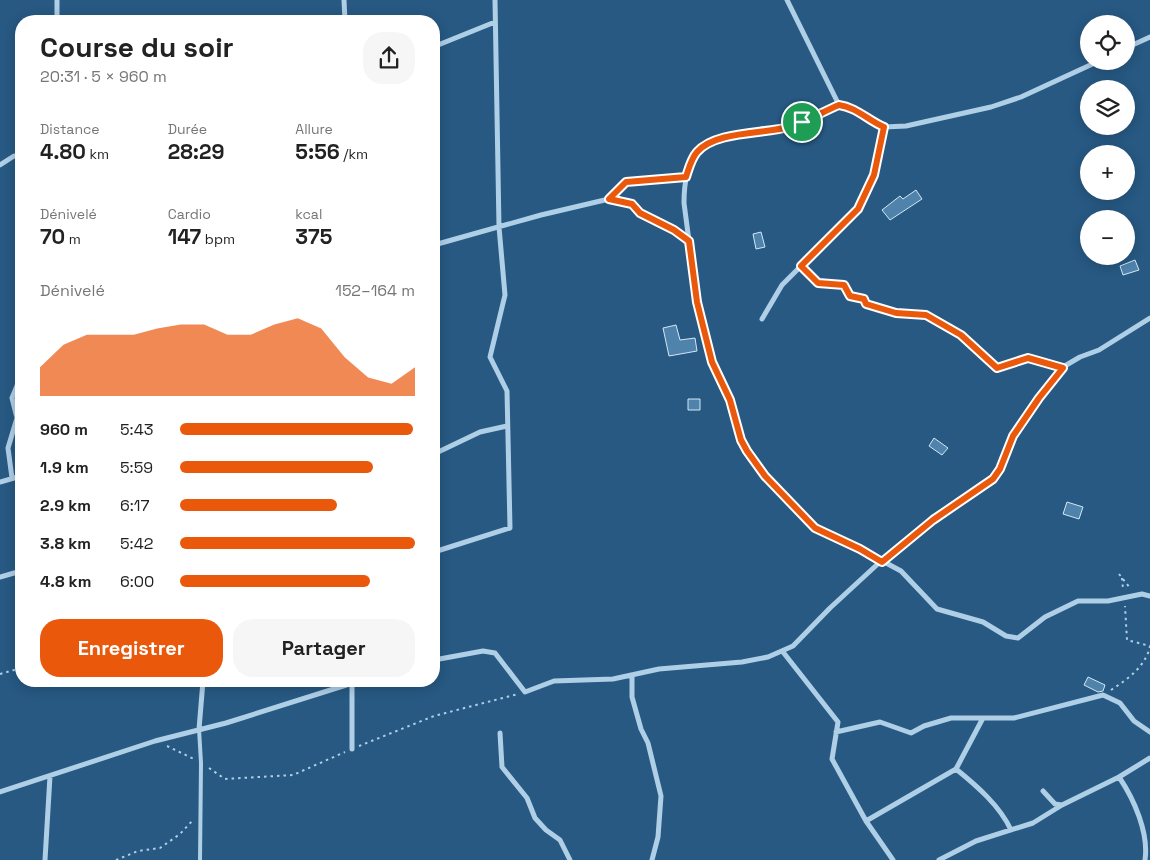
<!DOCTYPE html>
<html lang="fr">
<head>
<meta charset="utf-8">
<style>
	body { margin:0; font-family:"Space Grotesk",sans-serif; background:#f6f6f6; color:#222; height:100vh; display:flex; flex-direction:column; font-size:19px; white-space:nowrap }
	* { box-sizing:border-box; margin:0 }
	p { font-size:16px; color:#767676 }
	.icon { flex:none; width:28px; height:28px; fill:none; stroke:currentColor; stroke-width:2; stroke-linecap:round; stroke-linejoin:round }
	.map { position:relative; flex:1; overflow:hidden }
	.side { position:absolute; left:15px; top:15px; width:425px; height:672px; display:flex; flex-direction:column; background:#fff; border-radius:20px; box-shadow:0 2px 12px #0003 }
	.side>* { flex:none }
	.tools { position:absolute; left:1080px; top:15px; display:grid; gap:10px }
	.tools a { display:grid; place-items:center; width:55px; height:55px; border-radius:50%; background:#fff; box-shadow:0 2px 12px #0003; font-size:25px }
	.pin { position:absolute; display:grid; place-items:center; width:42px; height:42px; color:#fff; margin:-21px; border:2px solid #fff; border-radius:50%; box-shadow:0 1px 5px #0007 }
	.round { display:grid; place-items:center; flex:none; width:52px; height:52px; border-radius:20px; background:#f6f6f6 }
	.head { display:flex; align-items:center; justify-content:space-between; height:85px; padding:0 25px }
	h1 { font-size:28px; font-weight:800; line-height:38px }
	.metrics { display:grid; grid-template-columns:repeat(3,1fr); gap:8px; height:85px; padding:5px 25px }
	.metrics div { display:grid; align-content:center }
	.metrics b { font-size:21px; font-weight:800 }
	.metrics small { font-size:14px; font-weight:400 }
	.metrics p { font-size:14px }
	.chart { height:140px; padding:10px 25px }
	.chart p { display:flex; justify-content:space-between }
	.chart svg { width:100%; height:90px; margin-top:5px; fill:#ea580c; opacity:.7 }
	.button { display:flex; gap:10px; margin-top:auto; padding:10px 25px }
	.button a { flex:1; height:58px; border-radius:20px; background:#ea580c; color:#fff; font-size:20px; font-weight:800; line-height:58px; text-align:center }
	.button a+a { background:#f6f6f6; color:#222 }
	ul { padding:0 25px; list-style:none; font-size:16px }
	li { display:grid; grid-template-columns:80px 60px 1fr; align-items:center; height:38px }
	li i { height:12px; border-radius:6px; background:#ea580c }
	.map>svg:first-child { display:block }
</style>
</head>
<body>
<div class="map">
<svg width="1150" height="860" viewBox="0 0 1150 860">
	<rect width="100%" height="100%" fill="#275983"/>
	<path fill="#4f83ab" stroke="#d3e7f6" d="M916,190L922,199L890,220L882,210L900,196L903,199Z
		M761,232L765,247L756,249L753,234Z
		M1135,260L1139,270L1123,275L1120,266Z
		M676,325L680,340L695,338L697,351L669,356L663,328Z
		M688,399H700V410H688Z
		M934,438L948,448L942,455L929,446Z
		M1067,502L1083,507L1079,519L1063,514Z
		M1088,677L1105,685L1103,691L1098,692L1084,685Z"/>
	<g fill="none" stroke-linecap="round" stroke-linejoin="round">
		<path stroke="#afcfe7" stroke-width="2" stroke-dasharray="2.5 4" stroke-linecap="butt" d="M1119,574L1130,588
			M1122,578L1123,589
			M0,674L21,668
			M1111,690C1128,679 1146,666 1150,646L1127,640L1125,606
			M167,746L194,759
			M359,746L434,716L518,694
			M209,768L225,779L293,775L345,752
			M116,860L138,851L160,848L180,834L193,820"/>
		<path stroke="#afcfe7" stroke-width="4" d="M199,729L201,763L200,860"/>
		<path stroke="#afcfe7" stroke-width="5" d="M57,0V21
			M344,0L345,21
			M787,0L839,105
			M434,45H438L495,22
			M1126,48L1150,37
			M1099,61L1021,97L991,107L906,126L884,127L870,122L855,110L839,105C816,115 795,127 770,131C761,133 752,133 743,134C698,140 684,158 684,203L697,302L712,362L731,400L741,440L765,476L815,528L860,549L901,571L937,609L983,622L1006,636L1018,638L1045,617L1078,601H1108L1142,594L1150,596
			M0,165L14,156H21
			M609,199L627,182L686,177
			M434,245L541,215L609,199L632,204L640,213L674,230L689,241
			M801,265L818,283L845,285L850,296L864,299L866,304L896,313L926,315L961,335L997,368L1028,358L1063,367
			M762,319L782,285L858,209L874,175L884,127
			M434,454L480,432L507,426
			M12,478L8,448L17,418L12,398L21,376
			M0,482L21,476
			M434,552L510,528L507,391L490,357L505,295L499,227L495,0
			M0,577L21,571
			M783,652L838,722L832,759L866,821L893,860
			M434,660L483,651L495,653L525,692L554,681L613,679L659,669L742,662L768,657L793,646L830,608L881,561L933,520L993,479L999,469L1013,436L1039,398L1063,367L1080,357L1099,350L1150,318
			M632,675V697L641,729L648,743L661,796L658,837L652,860
			M352,682V749
			M199,729L203,681
			M836,732L880,722L911,733L924,726L951,718H1014L1103,695L1120,703L1134,721L1150,732
			M500,733L502,767L527,798L535,818L546,830L560,840L570,860
			M956,769C977,786 1000,806 1011,830
			M1119,777C1134,799 1149,833 1145,860
			M1043,791L1055,804L1062,805L1119,777L1150,758
			M0,792L155,741L226,723L359,681
			M866,821L956,769L983,718
			M45,860L50,776
			M939,860L976,841L1033,823L1062,805"/>
	</g>
	<g fill="none" stroke-linecap="round" stroke-linejoin="round">
		<g stroke="#fff" stroke-width="10">
			<path id="route" d="M839,105C856,107 869,121 884,127L874,175L858,209L801,266L818,283L844,285L850,296L864,299L866,304L896,313L926,315L961,335L997,368L1028,358L1063,368L1039,398L1013,436L1000,469L993,479L933,520L882,562L860,549L815,528L765,476L747,451L741,440L730,400L712,362L697,302L689,241L674,230L640,213L632,204L609,199L626,182L686,177C689,168 691,159 697,152C715,131 763,134 789,127C806,122 822,112 839,105Z"/>
		</g>
		<use href="#route" stroke="#ea580c" stroke-width="6"/>
	</g>
</svg>
<div class="tools">
<a><svg class="icon" aria-label="locate" viewBox="0 0 24 24"><circle cx="12" cy="12" r="6"/><path d="M12 2v4M12 18v4M2 12h4M18 12h4"/></svg></a>
<a><svg class="icon" aria-label="layers" viewBox="0 0 24 24"><path d="M12 4l9 5-9 5-9-5zM3 14l9 5 9-5"/></svg></a>
<a>+</a>
<a>−</a>
</div>
<div class="pin" style="left:802px;top:122px;background:#1e9e55"><svg class="icon" aria-label="arrive" viewBox="0 0 24 24"><path d="M6 21V4h12l-3 4 3 4H6"/></svg></div>
<section class="side">
<div class="head"><div><h1>Course du soir</h1><p>20:31 · 5 × 960 m</p></div><a class="round"><svg class="icon" aria-label="share" viewBox="0 0 24 24"><path d="M12 15V3M7 8l5-5 5 5M5 13v7h14v-7"/></svg></a></div>
<div class="metrics">
<div><p>Distance</p><b>4.80<small> km</small></b></div>
<div><p>Durée</p><b>28:29</b></div>
<div><p>Allure</p><b>5:56<small> /km</small></b></div>
</div>
<div class="metrics">
<div><p>Dénivelé</p><b>70<small> m</small></b></div>
<div><p>Cardio</p><b>147<small> bpm</small></b></div>
<div><p>kcal</p><b>375</b></div>
</div>
<div class="chart"><p><span>Dénivelé</span>152–164 m</p>
<svg viewBox="0 0 160 44" preserveAspectRatio="none"><path d="M0 44V30L10 19L20 14L30 14L40 14L50 11L60 9L70 9L80 14L90 14L100 9L110 6L120 11L130 25L140 35L150 38L160 30V44z"/></svg>
</div>
<ul>
<li><b>960 m</b>5:43<i style="width:99%"></i></li>
<li><b>1.9 km</b>5:59<i style="width:82%"></i></li>
<li><b>2.9 km</b>6:17<i style="width:67%"></i></li>
<li><b>3.8 km</b>5:42<i style="width:100%"></i></li>
<li><b>4.8 km</b>6:00<i style="width:81%"></i></li>
</ul>
<div class="button"><a>Enregistrer</a><a>Partager</a></div>
</section>
</div>
</body>
</html>
